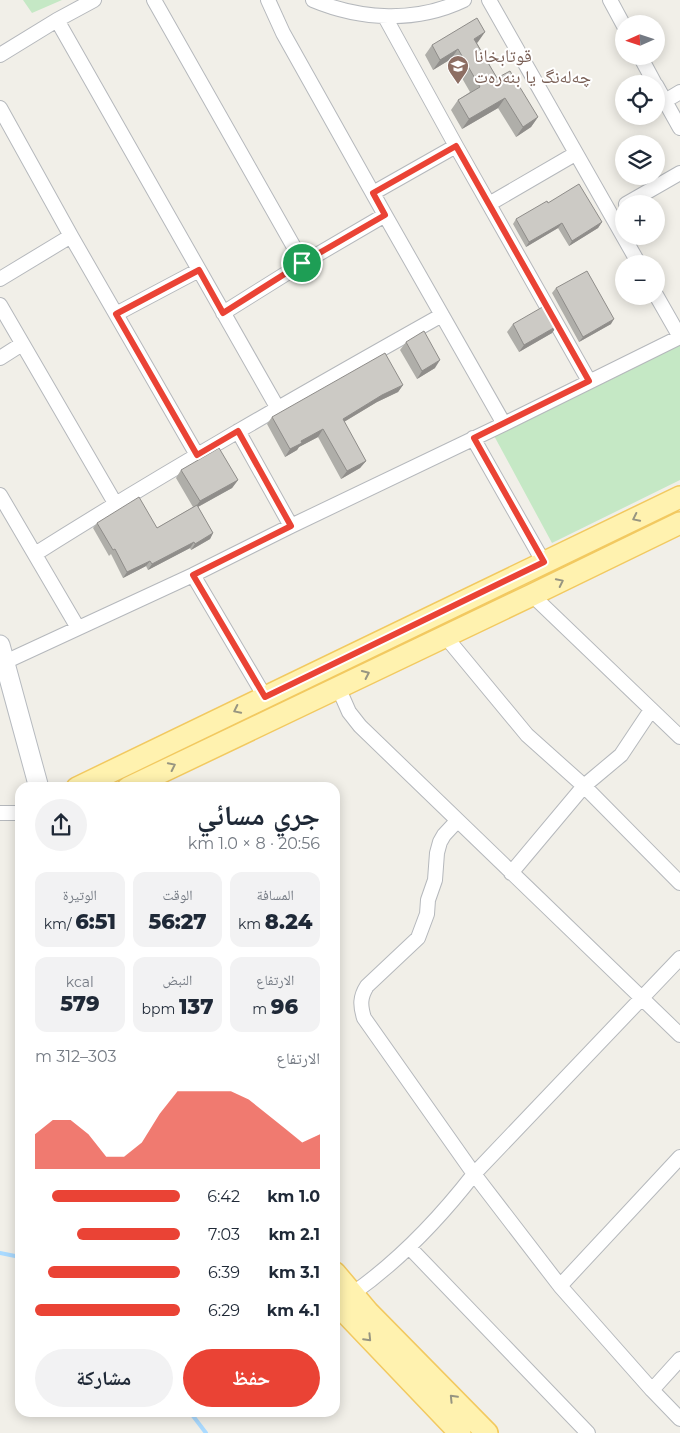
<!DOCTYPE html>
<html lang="ar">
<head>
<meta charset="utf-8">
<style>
	body { margin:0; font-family:Montserrat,"Noto Naskh Arabic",sans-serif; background:#f2f2f3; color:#1f2937; direction:rtl; height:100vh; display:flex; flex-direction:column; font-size:19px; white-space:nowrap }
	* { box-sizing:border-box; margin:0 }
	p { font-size:16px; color:#747a83 }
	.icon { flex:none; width:28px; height:28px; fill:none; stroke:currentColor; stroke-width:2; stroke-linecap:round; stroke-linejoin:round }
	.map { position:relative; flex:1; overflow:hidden; direction:ltr }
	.side { position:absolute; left:15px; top:782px; width:325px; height:635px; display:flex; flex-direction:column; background:#fff; border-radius:15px; box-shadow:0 2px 12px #0003; direction:rtl }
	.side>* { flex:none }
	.needle { width:32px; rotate:267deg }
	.tools { position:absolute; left:615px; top:15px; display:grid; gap:10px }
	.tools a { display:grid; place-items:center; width:50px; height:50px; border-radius:50%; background:#fff; box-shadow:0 2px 12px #0003; font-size:25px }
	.pin { position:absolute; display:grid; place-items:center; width:42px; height:42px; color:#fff; margin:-21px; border:2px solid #fff; border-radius:50%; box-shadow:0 1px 5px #0007 }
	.round { display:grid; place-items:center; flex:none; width:52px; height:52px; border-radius:26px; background:#f2f2f3 }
	.overview { display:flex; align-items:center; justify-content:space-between; height:85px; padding:0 20px }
	h1 { font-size:28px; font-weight:800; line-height:38px }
	.stats { display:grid; grid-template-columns:repeat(3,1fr); gap:8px; height:85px; padding:5px 20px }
	.stats div { display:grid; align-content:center; border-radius:12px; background:#f2f2f3; text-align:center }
	.stats b { font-size:21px; font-weight:800 }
	.stats small { font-size:14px; font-weight:400 }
	.stats p { font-size:14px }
	.chart { height:140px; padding:10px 20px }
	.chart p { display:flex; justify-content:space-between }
	.chart svg { width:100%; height:90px; margin-top:5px; fill:#ea4335; opacity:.7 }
	.button { display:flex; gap:10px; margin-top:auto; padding:10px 20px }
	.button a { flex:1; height:58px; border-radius:30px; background:#ea4335; color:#fff; font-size:20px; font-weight:800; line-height:58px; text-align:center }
	.button a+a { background:#f2f2f3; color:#1f2937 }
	ul { padding:0 20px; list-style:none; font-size:16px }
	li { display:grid; grid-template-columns:80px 60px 1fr; align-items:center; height:38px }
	li i { height:12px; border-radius:6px; background:#ea4335 }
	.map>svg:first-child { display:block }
</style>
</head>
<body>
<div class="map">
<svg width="680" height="1433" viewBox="0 0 680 1433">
	<rect width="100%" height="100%" fill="#f1efe8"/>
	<path fill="#c5e8c5" d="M23,0H62L32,13Z
		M680,338V480L552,543L492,432Z"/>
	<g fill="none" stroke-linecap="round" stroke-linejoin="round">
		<path stroke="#aadaff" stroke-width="4" d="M0,1253L20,1257
			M190,1412L206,1433"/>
		<g stroke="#b5b8bc" stroke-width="16">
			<path id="minor" d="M154,0L303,263
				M268,0L283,33L385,215L504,424
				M313,0C361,20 416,23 464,0
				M489,0L639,264
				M610,0L624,26
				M385,17L456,146L589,381
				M57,20L277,407
				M0,55L57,20L94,0
				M640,56L655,84
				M656,85L680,128
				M665,101L680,92
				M0,108L71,236L197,455
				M373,193L456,146
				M489,204L575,154
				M626,204L680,173
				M0,279L71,236
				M656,295L680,337
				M0,305L115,503
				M223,313L303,263L385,215
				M116,314L199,270
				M0,358L22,344
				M238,431L291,526
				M473,438L544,563
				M0,495L78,628
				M35,554C168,470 305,392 442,315
				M193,575L265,697
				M532,595L680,737
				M445,636L527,735L584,786L680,883
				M5,662L193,575L291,526L504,424L680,337
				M338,687L349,712L360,726L680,1035
				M0,813H20
				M457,821L444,835L440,842L437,853L435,880L428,900L427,914L418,938L367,986C360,997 360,1005 364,1018L474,1174L560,1286L652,1390L680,1419
				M511,873L584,786L621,755L651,710
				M409,1247L588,1433
				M560,1286L680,1157
				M352,1294C399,1261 439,1219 474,1174L680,958
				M652,1390L680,1359"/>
		</g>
		<g stroke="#b6babf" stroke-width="21">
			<path id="secondary" d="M0,645L39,788"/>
		</g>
		<g stroke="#f2c960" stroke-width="24">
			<path id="primary" d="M77,788L680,497
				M128,788L532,595L680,523
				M335,1273L368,1312L487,1433
				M335,1302L460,1433"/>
		</g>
		<use href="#minor" stroke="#fff" stroke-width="14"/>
		<use href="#secondary" stroke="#fff" stroke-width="19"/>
		<use href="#primary" stroke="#fff2af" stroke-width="21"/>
	</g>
	<path fill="#afaea9" d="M478,42L477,43L497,78L538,117L531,127L516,137L498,108L462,129L451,110L458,100L470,92L451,59L433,70L425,55L432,45Z
		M548,203L602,222L598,228L569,246L558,228L526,247L513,224L516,219Z
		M556,288L611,324L579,342L552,293Z
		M513,324L557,326L552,333L519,352L507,332Z
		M406,342L435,368L417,379L400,350Z
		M403,385L398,392L377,402L344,422L366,461L360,468L341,479L318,437L299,447L297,450L285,457L267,424L272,417Z
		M181,470L238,480L232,488L198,507L213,533L210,539L191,550L190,548L148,570L146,566L123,578L111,554L109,556L93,528L97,523L157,528L193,507L176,478Z"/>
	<path fill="#8f8d8a" d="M485,32L478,42L467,49L474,39Z
		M458,49L451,59L433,70L440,60Z
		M505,98L498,108L462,129L469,119Z
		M538,117L531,127L516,137L523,127Z
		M602,222L598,228L569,246L572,241Z
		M562,223L558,228L526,247L529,242Z
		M614,319L611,324L579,342L583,337Z
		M557,326L552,333L519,352L524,345Z
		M440,360L435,368L417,379L422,371Z
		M403,385L398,392L377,402L337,426L343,419L382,395Z
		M323,429L318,437L299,447L297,450L285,457L290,449L301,441Z
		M366,461L360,468L341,479L347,471Z
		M238,480L232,488L194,509L200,501Z
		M213,533L210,539L191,550L195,544Z
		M194,542L190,548L148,570L152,564Z
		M150,561L146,566L123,578L127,572Z"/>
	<path fill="#cccac5" stroke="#8f8d8a" d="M477,18L485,32L474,39L497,78L510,71L538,117L523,127L505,98L469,119L458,100L480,87L458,49L440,60L432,45Z
		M579,184L602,222L572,241L562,223L529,242L516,219L547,201L548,203Z
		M587,271L614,319L583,337L556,288Z
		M546,305L557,326L524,345L513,324Z
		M424,331L440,360L422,371L406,342Z
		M385,353L403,385L382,395L343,419L366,461L347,471L323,429L301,441L302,443L290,449L272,417Z
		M219,448L238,480L200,501L181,470Z
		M139,497L157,528L197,505L213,533L195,544L194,542L152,564L150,561L127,572L115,549L113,550L97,523Z"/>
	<defs><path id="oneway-chevron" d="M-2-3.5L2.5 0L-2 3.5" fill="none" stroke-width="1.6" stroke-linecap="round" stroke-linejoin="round" transform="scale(1.25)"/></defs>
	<g stroke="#979581">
		<use href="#oneway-chevron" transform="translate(636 518) rotate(154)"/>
		<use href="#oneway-chevron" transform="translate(560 582) rotate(-26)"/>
		<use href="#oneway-chevron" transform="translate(366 674) rotate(-25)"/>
		<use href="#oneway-chevron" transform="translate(237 710) rotate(154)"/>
		<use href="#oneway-chevron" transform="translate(172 766) rotate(-26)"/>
		<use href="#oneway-chevron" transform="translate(368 1338) rotate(46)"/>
		<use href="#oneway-chevron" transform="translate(453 1398) rotate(-134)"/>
	</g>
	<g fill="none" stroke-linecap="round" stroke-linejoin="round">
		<g stroke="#fff" stroke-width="10">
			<path id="route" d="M456,146L589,381L474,438L544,562L265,697L193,575L291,526L238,431L197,455L116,314L199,270L223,313L302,263L385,215L373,193Z"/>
		</g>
		<use href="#route" stroke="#ea4335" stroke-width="6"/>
	</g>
	<defs>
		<g id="school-pin" transform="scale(1.125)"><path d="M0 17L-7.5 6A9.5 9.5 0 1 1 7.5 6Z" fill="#8d6e63" stroke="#fff"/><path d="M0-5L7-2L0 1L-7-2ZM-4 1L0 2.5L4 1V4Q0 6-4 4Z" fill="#fff"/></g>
	</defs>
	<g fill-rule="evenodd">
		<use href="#school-pin" x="458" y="66"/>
	</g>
	<g text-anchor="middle" stroke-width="4" stroke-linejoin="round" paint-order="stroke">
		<g font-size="18" fill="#785e54" stroke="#fff" text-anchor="start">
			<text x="474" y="62">قوتابخانا<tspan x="474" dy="21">چەلەنگ یا بنەرەت</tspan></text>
		</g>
	</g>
</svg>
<div class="tools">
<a><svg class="needle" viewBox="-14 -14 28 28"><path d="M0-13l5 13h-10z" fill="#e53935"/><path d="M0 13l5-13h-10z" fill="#747a83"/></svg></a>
<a><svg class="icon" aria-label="locate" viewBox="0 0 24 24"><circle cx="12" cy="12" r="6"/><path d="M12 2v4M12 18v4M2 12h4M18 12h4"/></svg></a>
<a><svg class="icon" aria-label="layers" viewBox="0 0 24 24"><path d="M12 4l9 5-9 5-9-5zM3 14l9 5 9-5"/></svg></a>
<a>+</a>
<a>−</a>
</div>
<div class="pin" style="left:302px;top:263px;background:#1e9e55"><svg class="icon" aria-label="arrive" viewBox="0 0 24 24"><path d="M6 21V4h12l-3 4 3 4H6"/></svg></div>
<section class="side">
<div class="overview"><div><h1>جري مسائي</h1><p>20:56 · 8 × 1.0 km</p></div><a class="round"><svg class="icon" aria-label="share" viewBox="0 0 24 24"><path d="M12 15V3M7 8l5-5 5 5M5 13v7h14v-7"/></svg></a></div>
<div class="stats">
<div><p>المسافة</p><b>8.24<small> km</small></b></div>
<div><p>الوقت</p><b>56:27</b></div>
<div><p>الوتيرة</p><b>6:51<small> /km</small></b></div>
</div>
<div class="stats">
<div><p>الارتفاع</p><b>96<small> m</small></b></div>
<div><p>النبض</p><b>137<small> bpm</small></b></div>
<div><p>kcal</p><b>579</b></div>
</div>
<div class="chart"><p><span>الارتفاع</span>303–312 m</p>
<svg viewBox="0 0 160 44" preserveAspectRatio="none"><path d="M0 44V27L10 20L20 20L30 27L40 38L50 38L60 31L70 17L80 6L90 6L100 6L110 6L120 10L130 17L140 24L150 31L160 27V44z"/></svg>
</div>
<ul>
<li><b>1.0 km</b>6:42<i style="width:88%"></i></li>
<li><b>2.1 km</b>7:03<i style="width:71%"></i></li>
<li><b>3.1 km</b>6:39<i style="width:91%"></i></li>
<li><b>4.1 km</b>6:29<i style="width:100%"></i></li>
</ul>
<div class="button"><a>حفظ</a><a>مشاركة</a></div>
</section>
</div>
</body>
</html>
